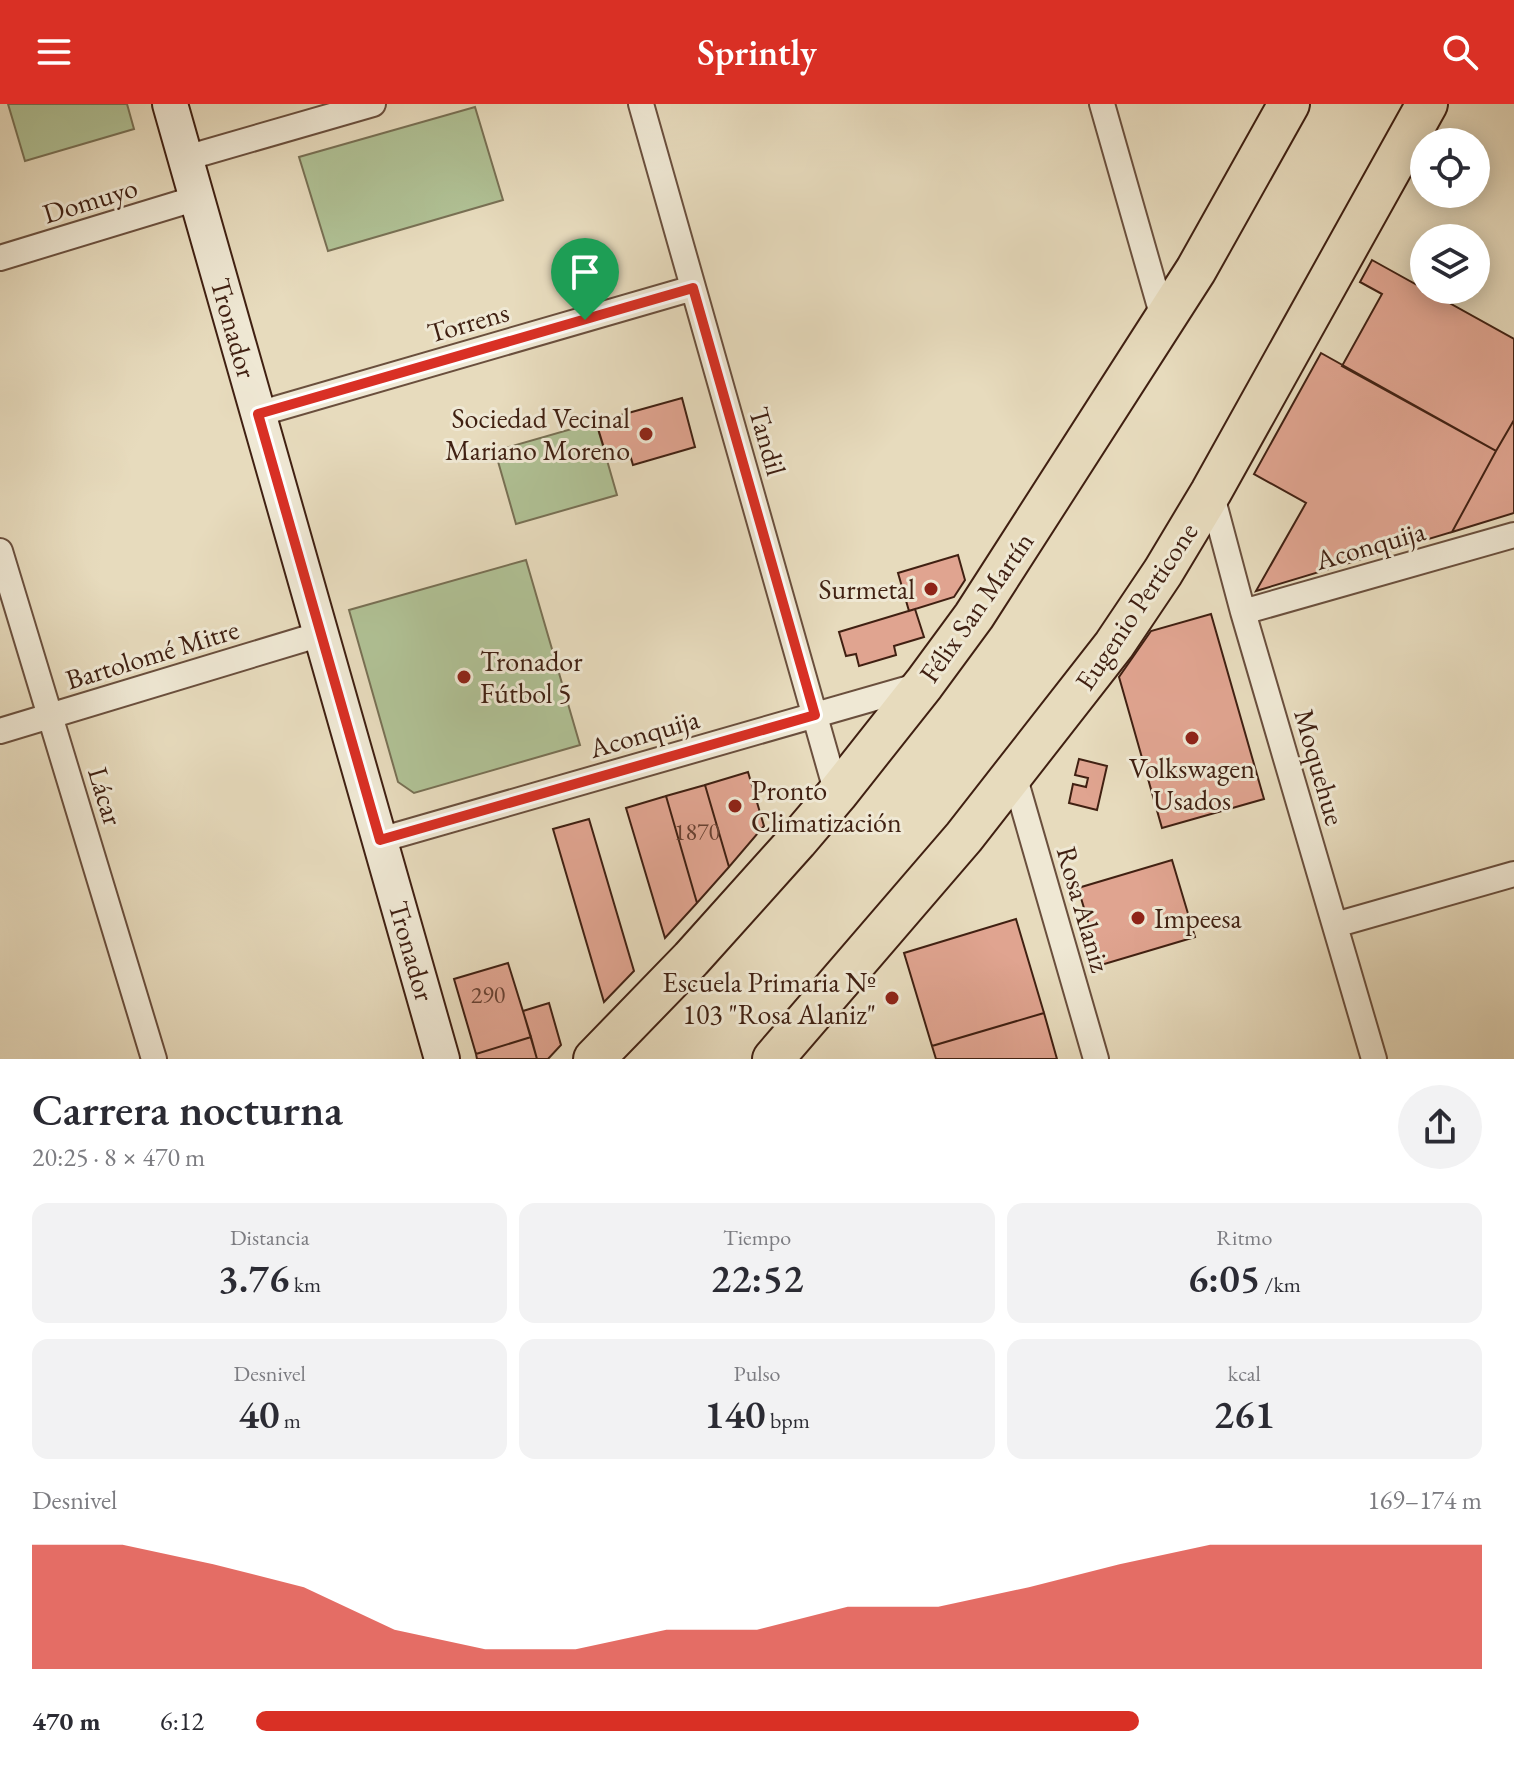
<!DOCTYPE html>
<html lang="es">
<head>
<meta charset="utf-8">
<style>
	body { margin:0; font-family:"EB Garamond",serif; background:#f2f2f3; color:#2b2b33; height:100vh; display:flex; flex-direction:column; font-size:30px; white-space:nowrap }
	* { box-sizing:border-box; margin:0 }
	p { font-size:26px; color:#7c7c81 }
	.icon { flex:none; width:44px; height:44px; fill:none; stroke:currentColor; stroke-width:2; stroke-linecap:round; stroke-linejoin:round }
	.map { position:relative; height:955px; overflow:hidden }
	.details { display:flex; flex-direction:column; background:#fff; flex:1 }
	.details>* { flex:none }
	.buttons { position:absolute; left:1410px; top:24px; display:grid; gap:16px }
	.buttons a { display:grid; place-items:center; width:80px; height:80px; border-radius:50%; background:#fff; box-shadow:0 4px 20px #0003; font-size:40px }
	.pin { position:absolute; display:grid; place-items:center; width:68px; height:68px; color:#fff; margin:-82px -34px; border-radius:50% 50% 50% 0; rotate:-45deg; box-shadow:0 0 8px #0007 }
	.pin .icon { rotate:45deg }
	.round { display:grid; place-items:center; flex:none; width:84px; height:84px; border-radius:42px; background:#f2f2f3 }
	.summary { display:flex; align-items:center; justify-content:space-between; height:136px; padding:0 32px }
	h1 { font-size:44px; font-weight:600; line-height:60px }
	.figures { display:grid; grid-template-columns:repeat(3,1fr); gap:12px; height:136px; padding:8px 32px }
	.figures div { display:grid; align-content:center; border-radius:16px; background:#f2f2f3; text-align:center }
	.figures b { font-size:40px; font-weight:600 }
	.figures small { font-size:22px; font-weight:400 }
	.figures p { font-size:22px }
	.chart { height:224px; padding:16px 32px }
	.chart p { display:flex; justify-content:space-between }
	.chart svg { width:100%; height:144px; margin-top:8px; fill:#d93025; opacity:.7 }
	ul { padding:0 32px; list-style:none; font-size:26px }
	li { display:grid; grid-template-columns:128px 96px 1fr; align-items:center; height:60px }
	li i { height:20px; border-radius:10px; background:#d93025 }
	header { display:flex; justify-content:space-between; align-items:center; height:104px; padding:0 32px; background:#d93025; color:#fff; font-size:36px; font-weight:600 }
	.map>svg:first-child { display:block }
</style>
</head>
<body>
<header><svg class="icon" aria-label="menu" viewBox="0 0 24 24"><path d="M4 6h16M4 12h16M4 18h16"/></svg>Sprintly<svg class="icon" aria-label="search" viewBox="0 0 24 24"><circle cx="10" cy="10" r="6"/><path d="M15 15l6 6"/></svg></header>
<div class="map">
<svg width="1514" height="955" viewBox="0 0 1514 955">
	<rect width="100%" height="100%" fill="#e7dbbd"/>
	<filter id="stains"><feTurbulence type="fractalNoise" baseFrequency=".0025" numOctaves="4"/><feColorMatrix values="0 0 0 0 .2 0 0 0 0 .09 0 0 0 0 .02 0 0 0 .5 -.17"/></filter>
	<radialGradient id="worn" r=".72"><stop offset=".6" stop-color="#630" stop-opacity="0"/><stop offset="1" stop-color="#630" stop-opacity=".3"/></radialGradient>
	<path fill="#b0c195" stroke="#787054" stroke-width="2" d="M8,0H127L134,25L25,57Z
		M475,3L503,96L328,147L299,53Z
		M596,318L617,391L516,420L495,347Z
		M526,456L580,641L414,689L398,678L349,506Z"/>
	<path fill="#e0a490" stroke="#402012" stroke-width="2" d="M1372,156L1514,235V316L1496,347L1342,262L1382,190L1360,178Z
		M1321,249L1496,347L1452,428L1256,487L1306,399L1254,370Z
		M682,294L695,343L633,361L630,351L608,357L596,318Z
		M1514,316V409L1452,428L1496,347Z
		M958,451L965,476L954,493L909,507L898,469Z
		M915,505L924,533L894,542L896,551L859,562L856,550L846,552L839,528Z
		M1211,510L1264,695L1162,724L1119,573L1151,527Z
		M1079,655L1107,662L1097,706L1069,699L1073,680L1086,683L1088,674L1075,671Z
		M748,668L764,722L729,763L705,681Z
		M705,681L729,763L697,799L666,692Z
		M666,692L697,799L665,834L626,704Z
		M589,715L634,867L604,898L553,725Z
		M1172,756L1195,833L1101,861L1078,784Z
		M1016,815L1044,909L932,942L904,849Z
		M508,859L531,933L476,950L454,875Z
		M549,899L561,941L548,955H537L523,907Z
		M1044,909L1057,955H936L932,942Z
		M531,933L537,955H477L476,950Z"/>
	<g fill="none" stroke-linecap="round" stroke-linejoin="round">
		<g stroke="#6a4f3d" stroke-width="28">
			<path id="minor" d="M641,0L837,690
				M1102,0L1164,217
				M186,54L373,0
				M0,154L197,94
				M258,310L693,184
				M1211,388L1243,508L1374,955
				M0,447L154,955
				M1243,508L1514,431
				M0,627L321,530
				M1014,671L1096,955
				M380,736L920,581
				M1335,821L1514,770"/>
		</g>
		<g stroke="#402012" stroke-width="38">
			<path id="secondary" d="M170,0L442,955"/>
		</g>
		<g stroke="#402012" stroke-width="44">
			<path id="trunk" d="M594,955L691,855L797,737L837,690L924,580L974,512L1196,166L1289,0
				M773,955L964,733L1114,541L1163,468L1211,388L1427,0"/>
		</g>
		<use href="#minor" stroke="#efe8d4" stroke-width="24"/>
		<use href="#secondary" stroke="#efe8d4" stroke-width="34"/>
		<use href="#trunk" stroke="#e7dbbd" stroke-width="40"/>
	</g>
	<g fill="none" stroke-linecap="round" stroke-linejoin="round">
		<g stroke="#fff" stroke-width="16">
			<path id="route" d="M693,184L815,611L380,736L258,310Z"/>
		</g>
		<use href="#route" stroke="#d93025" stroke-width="10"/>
	</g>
	<g fill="#8f2418" stroke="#efe8d4" stroke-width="3">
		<circle cx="646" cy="330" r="8"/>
		<circle cx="931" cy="485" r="8"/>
		<circle cx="464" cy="573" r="8"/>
		<circle cx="1192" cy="634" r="8"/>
		<circle cx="735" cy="702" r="8"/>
		<circle cx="1138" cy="814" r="8"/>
		<circle cx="892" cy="894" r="8"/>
	</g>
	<g text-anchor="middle" stroke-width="6" stroke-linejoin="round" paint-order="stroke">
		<g font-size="24" fill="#684132">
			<text x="697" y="736">1870</text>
			<text x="488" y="899">290</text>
		</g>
		<g font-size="28" fill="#402012" stroke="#efe8d4">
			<text transform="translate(90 96) rotate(-17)" y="10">Domuyo</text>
			<text transform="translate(468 218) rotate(-16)" y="10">Torrens</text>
			<text transform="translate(234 224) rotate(74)" y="10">Tronador</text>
			<text transform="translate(768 337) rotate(74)" y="10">Tandil</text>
			<text transform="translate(1370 441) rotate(-16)" y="10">Aconquija</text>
			<text transform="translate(1136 502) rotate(-56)" y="10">Eugenio Perticone</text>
			<text transform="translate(976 503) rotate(-55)" y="10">Félix San Martín</text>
			<text transform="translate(152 550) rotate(-17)" y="10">Bartolomé Mitre</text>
			<text transform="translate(644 629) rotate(-16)" y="10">Aconquija</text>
			<text transform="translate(1320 663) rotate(74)" y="10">Moquehue</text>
			<text transform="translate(106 692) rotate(73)" y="10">Lácar</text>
			<text transform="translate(1084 805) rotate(74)" y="10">Rosa Alaniz</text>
			<text transform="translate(412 847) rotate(74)" y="10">Tronador</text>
		</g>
		<g font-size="28" fill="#402012" stroke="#efe8d4" text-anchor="end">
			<text x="630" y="324">Sociedad Vecinal<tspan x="630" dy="32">Mariano Moreno</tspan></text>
			<text x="915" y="495">Surmetal</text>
			<text x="480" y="567" text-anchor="start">Tronador<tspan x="480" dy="32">Fútbol 5</tspan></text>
			<text x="1192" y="674" text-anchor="middle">Volkswagen<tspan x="1192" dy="32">Usados</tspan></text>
			<text x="751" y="696" text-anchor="start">Pronto<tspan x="751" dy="32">Climatización</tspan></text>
			<text x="1154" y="824" text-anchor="start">Impeesa</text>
			<text x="876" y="888">Escuela Primaria Nº<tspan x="876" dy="32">103 "Rosa Alaniz"</tspan></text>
		</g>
	</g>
	<rect width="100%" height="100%" filter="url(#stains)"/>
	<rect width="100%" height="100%" fill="url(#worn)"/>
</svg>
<div class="buttons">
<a><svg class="icon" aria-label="locate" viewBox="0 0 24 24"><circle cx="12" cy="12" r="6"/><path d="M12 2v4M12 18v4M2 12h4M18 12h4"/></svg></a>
<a><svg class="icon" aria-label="layers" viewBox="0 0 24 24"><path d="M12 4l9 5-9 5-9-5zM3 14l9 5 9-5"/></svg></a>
</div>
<div class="pin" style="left:585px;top:216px;background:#1e9e55"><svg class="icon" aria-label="arrive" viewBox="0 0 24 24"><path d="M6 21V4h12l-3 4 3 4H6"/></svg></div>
</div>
<section class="details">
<div class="summary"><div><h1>Carrera nocturna</h1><p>20:25 · 8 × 470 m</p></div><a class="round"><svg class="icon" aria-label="share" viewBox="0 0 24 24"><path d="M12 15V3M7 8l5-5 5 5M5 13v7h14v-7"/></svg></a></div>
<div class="figures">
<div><p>Distancia</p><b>3.76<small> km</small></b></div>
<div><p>Tiempo</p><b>22:52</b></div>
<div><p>Ritmo</p><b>6:05<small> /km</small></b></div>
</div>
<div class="figures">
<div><p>Desnivel</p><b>40<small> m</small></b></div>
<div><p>Pulso</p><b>140<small> bpm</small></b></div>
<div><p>kcal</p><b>261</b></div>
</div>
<div class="chart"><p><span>Desnivel</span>169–174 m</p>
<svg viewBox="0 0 160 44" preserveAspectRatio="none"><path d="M0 44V6L10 6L20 12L30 19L40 32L50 38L60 38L70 32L80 32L90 25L100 25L110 19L120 12L130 6L140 6L150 6L160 6V44z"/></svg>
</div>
<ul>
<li><b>470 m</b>6:12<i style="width:72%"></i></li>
</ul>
</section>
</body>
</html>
